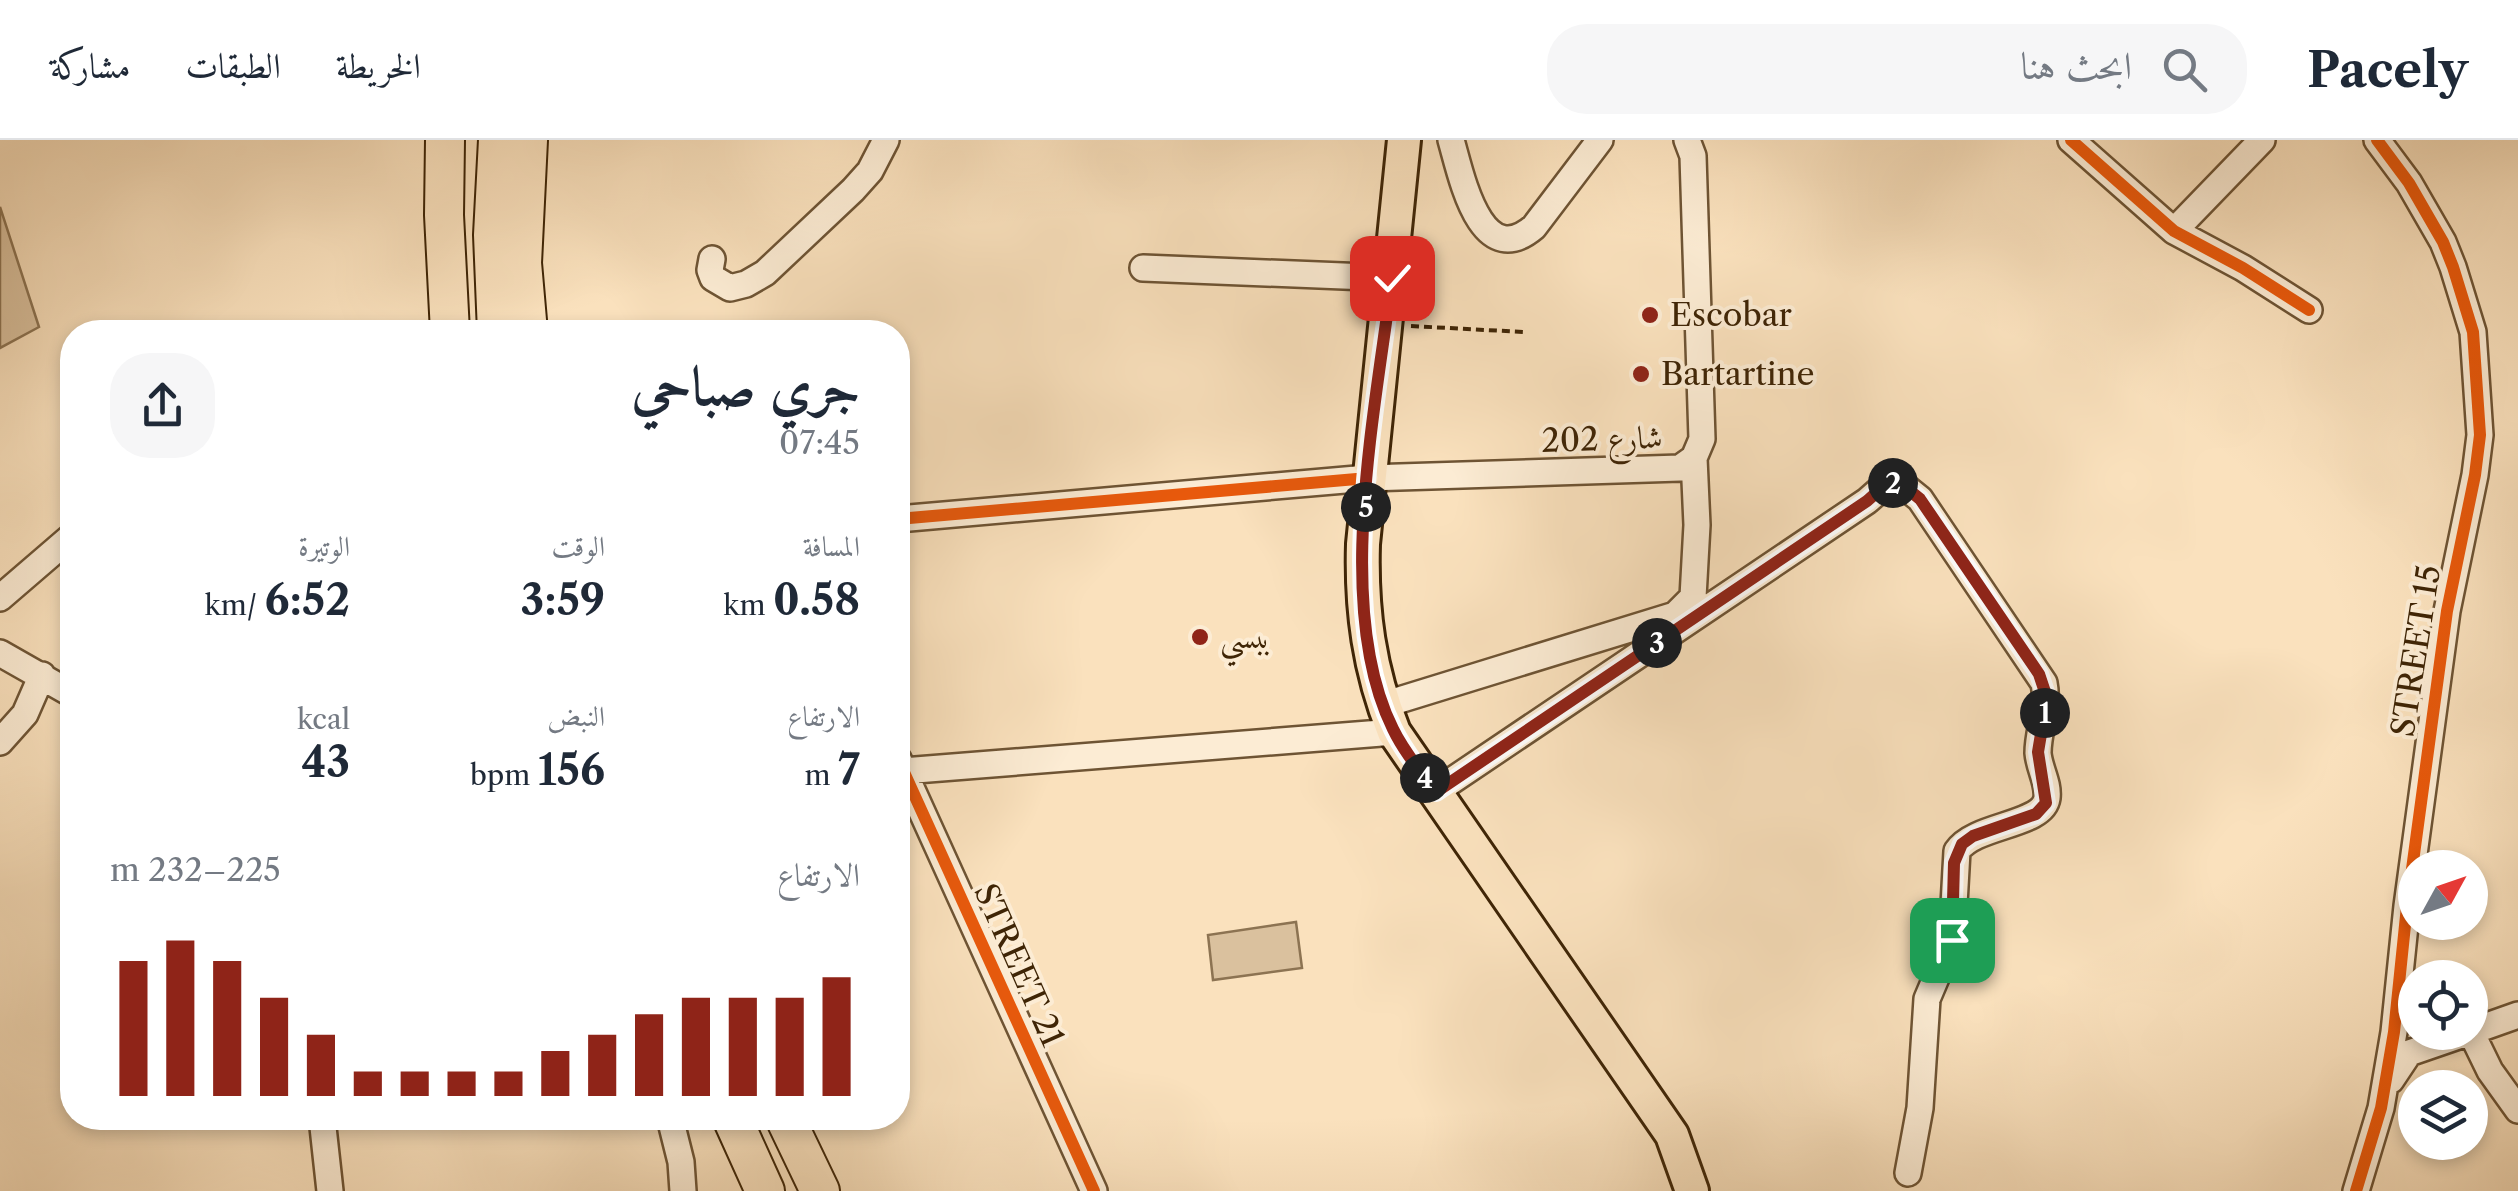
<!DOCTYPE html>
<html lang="ar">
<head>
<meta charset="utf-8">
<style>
	body { margin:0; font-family:"Libre Caslon Text",Amiri,serif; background:#f6f6f7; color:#1f2937; direction:rtl; height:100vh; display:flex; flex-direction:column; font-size:38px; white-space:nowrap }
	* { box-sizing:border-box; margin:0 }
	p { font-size:32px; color:#747a83 }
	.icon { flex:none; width:55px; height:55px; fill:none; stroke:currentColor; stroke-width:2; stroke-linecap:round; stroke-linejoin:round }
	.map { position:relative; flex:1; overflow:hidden; direction:ltr }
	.details { position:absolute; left:60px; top:180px; width:850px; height:810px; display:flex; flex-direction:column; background:#fff; border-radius:40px; box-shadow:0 5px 15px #0003; direction:rtl }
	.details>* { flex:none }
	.needle { width:65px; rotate:50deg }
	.buttons { position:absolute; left:2398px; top:710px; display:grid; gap:20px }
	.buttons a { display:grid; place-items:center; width:90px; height:90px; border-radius:50%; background:#fff; box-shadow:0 5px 15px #0003; font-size:50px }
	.pin { position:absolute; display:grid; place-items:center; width:85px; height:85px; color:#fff; margin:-42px; border-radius:20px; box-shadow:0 5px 15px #0006 }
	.km { position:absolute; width:50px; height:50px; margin:-25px; border-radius:50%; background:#222; color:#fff; font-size:28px; line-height:50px; text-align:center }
	.round { display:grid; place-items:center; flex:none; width:105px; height:105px; border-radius:40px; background:#f6f6f7 }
	.head { display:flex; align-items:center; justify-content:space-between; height:170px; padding:0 50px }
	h1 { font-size:55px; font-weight:700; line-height:75px }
	.metrics { display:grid; grid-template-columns:repeat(3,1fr); gap:15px; height:170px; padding:10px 50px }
	.metrics div { display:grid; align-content:center }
	.metrics b { font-size:42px; font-weight:700 }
	.metrics small { font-size:28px; font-weight:400 }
	.metrics p { font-size:28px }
	.chart { height:280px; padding:20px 50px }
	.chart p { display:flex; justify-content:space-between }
	.chart svg { width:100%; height:180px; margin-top:10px; stroke:#8f2418; stroke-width:6 }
	header { display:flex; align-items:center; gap:60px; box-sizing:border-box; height:140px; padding:0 50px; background:#fff; border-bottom:2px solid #e0e1e3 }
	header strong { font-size:48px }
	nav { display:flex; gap:55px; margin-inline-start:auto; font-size:35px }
	.search { width:700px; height:90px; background:#f6f6f7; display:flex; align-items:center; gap:25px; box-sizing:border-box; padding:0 35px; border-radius:40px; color:#747a83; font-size:38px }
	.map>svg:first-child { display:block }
</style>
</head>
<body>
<header>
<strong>Pacely</strong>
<div class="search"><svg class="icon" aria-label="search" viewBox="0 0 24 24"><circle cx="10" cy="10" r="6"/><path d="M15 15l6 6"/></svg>ابحث هنا</div>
<nav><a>الخريطة</a><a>الطبقات</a><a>مشاركة</a></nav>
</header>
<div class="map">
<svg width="2518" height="1051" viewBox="0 0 2518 1051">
	<rect width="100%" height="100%" fill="#fae1bd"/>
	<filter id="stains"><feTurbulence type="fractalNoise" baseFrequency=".002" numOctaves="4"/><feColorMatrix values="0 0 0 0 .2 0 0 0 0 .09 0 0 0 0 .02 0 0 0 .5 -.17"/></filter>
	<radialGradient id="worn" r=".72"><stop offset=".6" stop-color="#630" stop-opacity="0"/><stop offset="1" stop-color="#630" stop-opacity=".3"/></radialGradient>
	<path fill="#dac19e" stroke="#8c7352" stroke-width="2.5" d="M0,67L39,187L0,208Z
		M1296,782L1302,828L1213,840L1208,795Z"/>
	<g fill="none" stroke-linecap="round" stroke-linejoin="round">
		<g stroke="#6e5434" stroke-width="30">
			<path id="minor" d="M1451,0C1461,34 1480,133 1534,87L1600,0
				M2071,0L2174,91L2243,128L2309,170
				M2174,91L2262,0
				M712,119L710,130L713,138L730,148L746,144L765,133L853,50L870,31L886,0
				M1143,128L1392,138
				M898,379L1368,338L1680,328L1694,318L1702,299L1693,16L1687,0
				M0,458L72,396
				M0,513L72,554
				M1383,565L1675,475L1693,457L1697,385L1694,318
				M0,602L25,574L42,535
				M898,619L1094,1051
				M903,631L1394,592
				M1435,652L1867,361L1884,346L1899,342L1920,359L2044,543C2049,568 2038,589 2038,613C2039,628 2049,643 2047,658C2043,686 1975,684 1957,711L1952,800L1927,859L1920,968L1908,1033
				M2470,892L2518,875
				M2471,892L2490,931L2518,970
				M2391,940L2409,913L2470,892
				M322,978L330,1051
				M670,978L681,1022L683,1051
				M2356,1051L2381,968L2394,892L2407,766L2447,471L2475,335L2480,295L2473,192L2453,127L2443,102L2409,43L2377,0"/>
		</g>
		<g stroke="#3f2506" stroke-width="38">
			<path id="major" d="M1404,0L1363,404C1361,470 1369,530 1394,592L1672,995L1692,1051"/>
		</g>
		<g stroke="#3f2506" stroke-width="42">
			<path id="highway" d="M445,0L444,75L450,192
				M497,192L493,95L498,0
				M528,192L522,123L528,0
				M732,978L765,1051
				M785,978L820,1051"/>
		</g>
		<path stroke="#3f2506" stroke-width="4" stroke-dasharray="8 5" stroke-linecap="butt" d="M1411,186L1523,192"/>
		<use href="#minor" stroke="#fcecd4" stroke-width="25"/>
		<use href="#major" stroke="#fae1bd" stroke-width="32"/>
		<use href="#highway" stroke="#fae1bd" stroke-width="38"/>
		<g stroke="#fcecd4" stroke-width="19">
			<path id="cycleway" d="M2071,0L2174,91L2243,128L2309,170
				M898,379L1368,338
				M898,619L1094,1051
				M2356,1051L2381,968L2394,892L2407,766L2447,471L2475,335L2480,295L2473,192L2453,127L2443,102L2409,43L2377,0"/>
		</g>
		<use href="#cycleway" stroke="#e8590c" stroke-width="12"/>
	</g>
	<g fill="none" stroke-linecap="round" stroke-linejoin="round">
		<g stroke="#fff" stroke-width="20">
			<path id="route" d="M1392,138C1376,268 1333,469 1393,589C1404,612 1421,632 1436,652L1867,361L1884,346L1899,342L1920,359L2039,534L2047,558L2038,612L2046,663L2036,674L1973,696L1962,704L1954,723L1952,800"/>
		</g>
		<use href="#route" stroke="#8f2418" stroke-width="12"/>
	</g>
	<g fill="#8f2418" stroke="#fcecd4" stroke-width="4">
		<circle cx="1650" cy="175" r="10"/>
		<circle cx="1641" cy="234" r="10"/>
		<circle cx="1200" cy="497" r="10"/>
	</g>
	<g text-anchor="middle" stroke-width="8" stroke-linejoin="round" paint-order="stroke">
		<g font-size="32" fill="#3f2506" stroke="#fcecd4" text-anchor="start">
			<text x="1670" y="186">Escobar</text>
			<text x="1661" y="245">Bartartine</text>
			<text x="1220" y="508">ببسي</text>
		</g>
		<g font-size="32" fill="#3f2506" stroke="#fcecd4">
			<text transform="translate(1602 299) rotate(-2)" y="11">شارع 202</text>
			<text transform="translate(2416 511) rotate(-81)" y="11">STREET 15</text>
			<text transform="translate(1019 825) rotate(66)" y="11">STREET 21</text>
		</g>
	</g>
	<rect width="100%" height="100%" filter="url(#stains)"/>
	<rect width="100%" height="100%" fill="url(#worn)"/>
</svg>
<div class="buttons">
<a><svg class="needle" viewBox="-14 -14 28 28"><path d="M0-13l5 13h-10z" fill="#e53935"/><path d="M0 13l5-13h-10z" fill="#747a83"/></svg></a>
<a><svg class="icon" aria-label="locate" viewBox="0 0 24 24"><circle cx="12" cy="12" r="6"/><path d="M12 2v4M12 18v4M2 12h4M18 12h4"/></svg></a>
<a><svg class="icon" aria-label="layers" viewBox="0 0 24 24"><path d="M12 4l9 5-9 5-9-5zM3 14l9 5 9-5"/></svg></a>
</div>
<div class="pin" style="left:1952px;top:800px;background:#1e9e55"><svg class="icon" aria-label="arrive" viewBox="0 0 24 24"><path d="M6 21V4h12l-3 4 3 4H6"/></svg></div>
<div class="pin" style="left:1392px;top:138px;background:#d93025"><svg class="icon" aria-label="check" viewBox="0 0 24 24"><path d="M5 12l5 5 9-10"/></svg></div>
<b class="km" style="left:2045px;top:573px">1</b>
<b class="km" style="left:1893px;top:343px">2</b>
<b class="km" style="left:1657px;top:503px">3</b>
<b class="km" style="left:1425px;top:638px">4</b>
<b class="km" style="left:1366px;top:367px">5</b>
<section class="details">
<div class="head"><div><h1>جري صباحي</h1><p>07:45</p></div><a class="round"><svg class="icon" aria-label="share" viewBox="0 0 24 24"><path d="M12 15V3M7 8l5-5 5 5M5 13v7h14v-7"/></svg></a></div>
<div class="metrics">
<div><p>المسافة</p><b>0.58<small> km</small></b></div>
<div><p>الوقت</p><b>3:59</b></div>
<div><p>الوتيرة</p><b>6:52<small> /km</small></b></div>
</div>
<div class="metrics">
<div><p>الارتفاع</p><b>7<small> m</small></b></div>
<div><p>النبض</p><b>156<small> bpm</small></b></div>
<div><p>kcal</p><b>43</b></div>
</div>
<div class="chart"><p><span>الارتفاع</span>225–232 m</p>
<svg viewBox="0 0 160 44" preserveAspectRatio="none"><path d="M5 44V11M15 44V6M25 44V11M35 44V20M45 44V29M55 44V38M65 44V38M75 44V38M85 44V38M95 44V33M105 44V29M115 44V24M125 44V20M135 44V20M145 44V20M155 44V15"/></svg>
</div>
</section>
</div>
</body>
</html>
